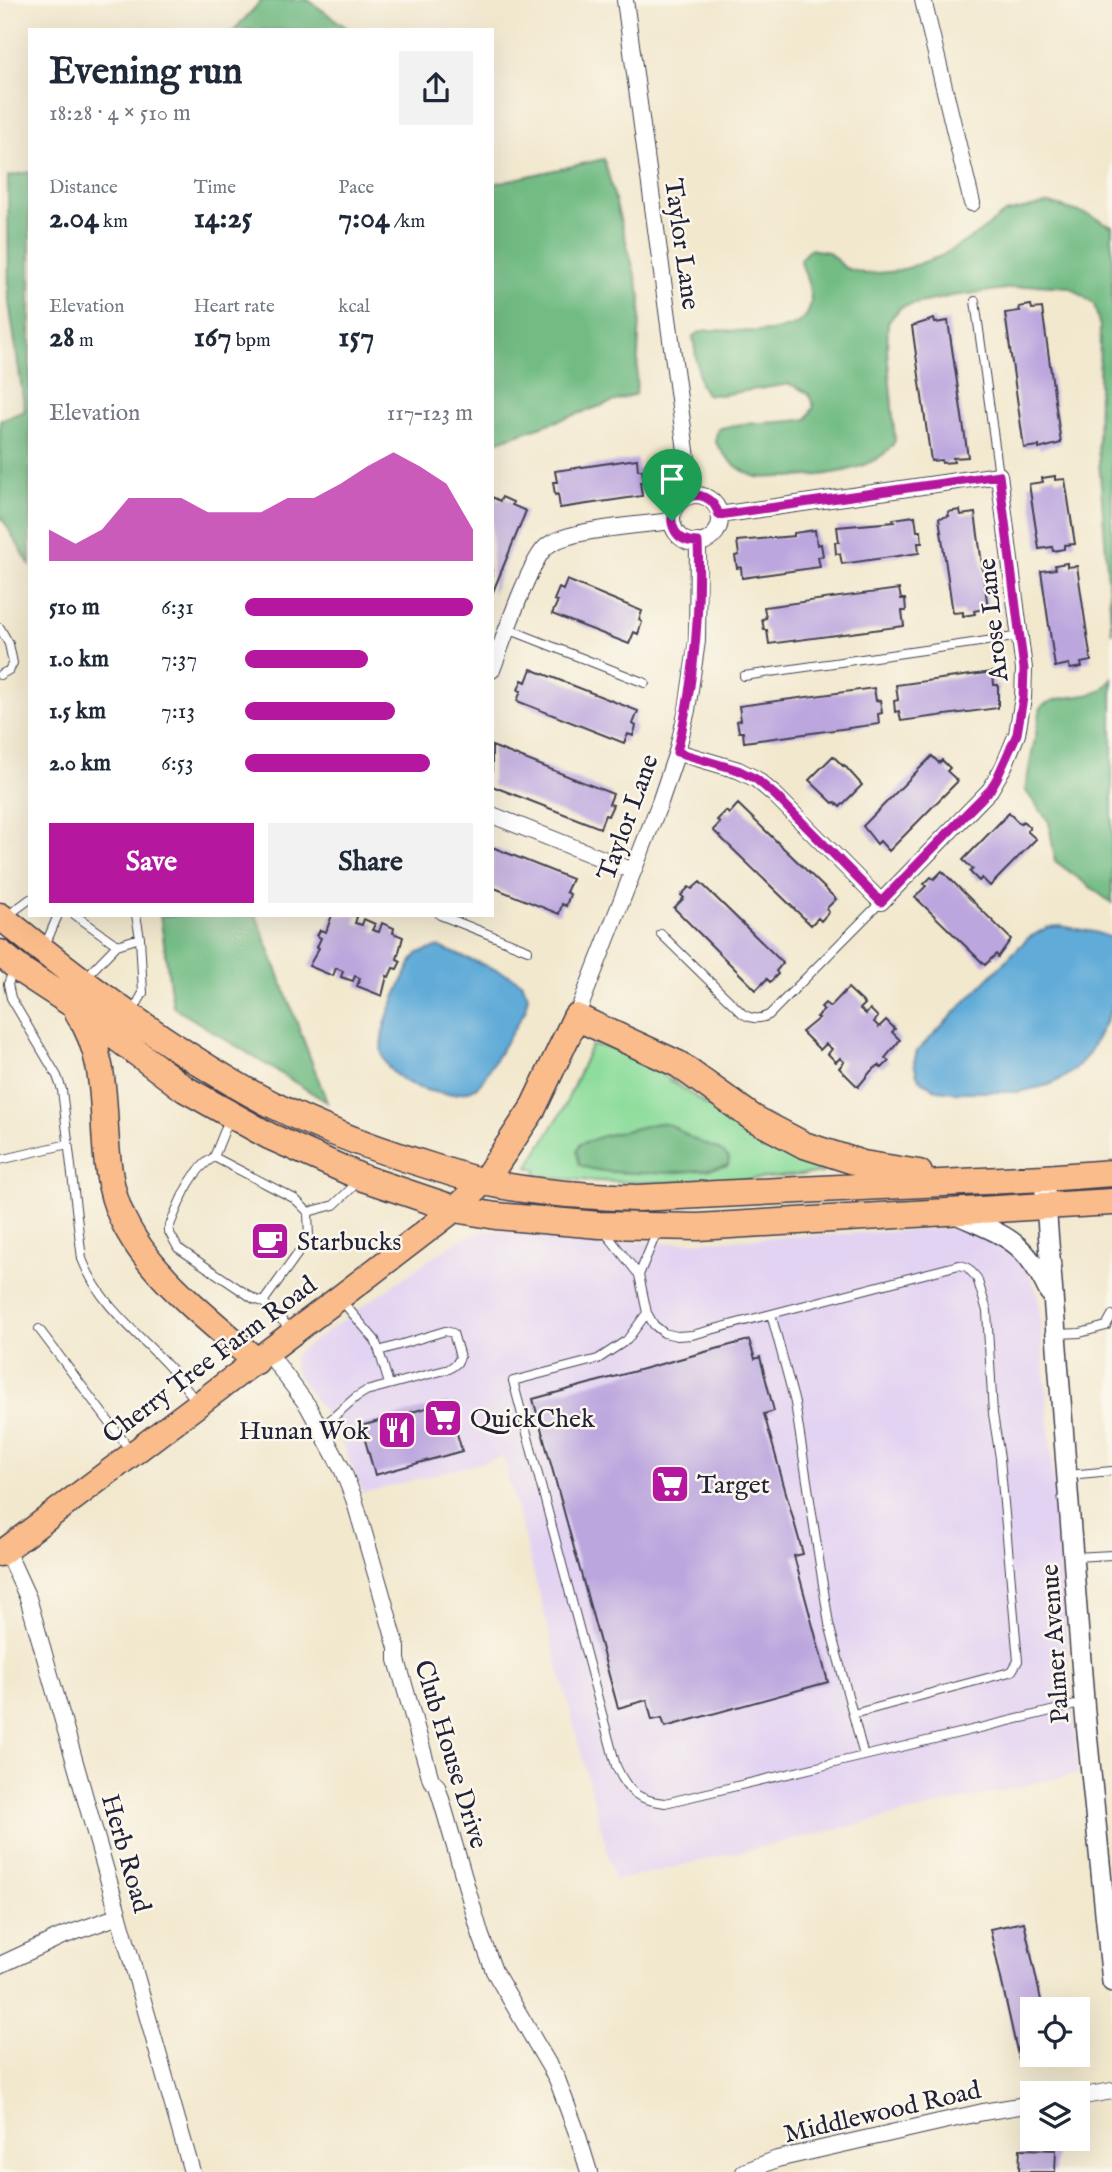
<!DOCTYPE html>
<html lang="en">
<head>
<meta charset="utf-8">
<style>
	body { margin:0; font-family:"IM FELL English",serif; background:#f2f2f3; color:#1f2937; height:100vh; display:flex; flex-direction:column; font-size:26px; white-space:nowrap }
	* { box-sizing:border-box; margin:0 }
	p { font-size:23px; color:#747a83 }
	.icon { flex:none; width:38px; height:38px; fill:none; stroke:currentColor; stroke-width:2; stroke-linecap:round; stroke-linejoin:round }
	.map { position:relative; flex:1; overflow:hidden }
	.sheet { position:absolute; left:28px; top:28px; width:466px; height:889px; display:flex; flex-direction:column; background:#fff; border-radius:0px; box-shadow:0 7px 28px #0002 }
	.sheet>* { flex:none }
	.tools { position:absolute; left:1020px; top:1997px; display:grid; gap:14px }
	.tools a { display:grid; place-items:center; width:70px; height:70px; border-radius:0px; background:#fff; box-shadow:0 7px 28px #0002; font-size:35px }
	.pin { position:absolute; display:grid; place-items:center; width:60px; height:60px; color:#fff; margin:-72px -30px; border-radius:50% 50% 50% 0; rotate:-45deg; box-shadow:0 0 7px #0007 }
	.pin .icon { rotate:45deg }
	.round { display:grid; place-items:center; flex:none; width:74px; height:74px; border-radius:0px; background:#f2f2f3 }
	.summary { display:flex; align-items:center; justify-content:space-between; height:119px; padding:0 21px }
	h1 { font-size:38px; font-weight:800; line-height:52px }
	.stats { display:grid; grid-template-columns:repeat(3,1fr); gap:10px; height:119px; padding:7px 21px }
	.stats div { display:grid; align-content:center }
	.stats b { font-size:30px; font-weight:800 }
	.stats small { font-size:19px; font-weight:400 }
	.stats p { font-size:19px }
	.chart { height:196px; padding:14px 21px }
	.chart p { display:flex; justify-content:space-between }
	.chart svg { width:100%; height:126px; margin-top:7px; fill:#b5179e; opacity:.7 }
	.button { display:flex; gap:14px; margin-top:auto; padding:14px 21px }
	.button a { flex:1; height:80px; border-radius:0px; background:#b5179e; color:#fff; font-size:28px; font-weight:800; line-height:80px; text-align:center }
	.button a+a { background:#f2f2f3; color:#1f2937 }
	ul { padding:0 21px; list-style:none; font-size:23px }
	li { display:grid; grid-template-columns:112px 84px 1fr; align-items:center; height:52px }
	li i { height:18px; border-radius:9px; background:#b5179e }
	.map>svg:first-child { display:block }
</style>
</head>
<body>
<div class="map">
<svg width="1112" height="2172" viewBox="0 0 1112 2172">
	<rect width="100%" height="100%" fill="#fbf7ec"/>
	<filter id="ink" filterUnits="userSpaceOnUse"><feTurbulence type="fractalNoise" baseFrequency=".0143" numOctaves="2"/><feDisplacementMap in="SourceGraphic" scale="14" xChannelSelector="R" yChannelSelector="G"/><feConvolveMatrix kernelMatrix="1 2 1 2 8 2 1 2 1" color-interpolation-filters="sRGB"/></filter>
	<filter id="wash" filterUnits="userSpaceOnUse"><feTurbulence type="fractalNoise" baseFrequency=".00686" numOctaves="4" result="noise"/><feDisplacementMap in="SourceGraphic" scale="28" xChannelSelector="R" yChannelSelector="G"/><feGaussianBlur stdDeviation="1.57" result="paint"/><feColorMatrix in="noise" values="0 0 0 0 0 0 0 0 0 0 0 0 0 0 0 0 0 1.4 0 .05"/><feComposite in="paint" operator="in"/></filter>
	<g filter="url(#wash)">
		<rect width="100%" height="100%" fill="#f2e8ce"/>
		<path fill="#e3d3f2" d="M960,1228L999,1239L1023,1261L1038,1294L1078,1773L615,1881L503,1457L363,1493L337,1432L294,1369V1355L437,1254L465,1237L483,1231L501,1230L593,1242L668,1243Z"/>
		<path fill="#8edd9c" stroke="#58806c" stroke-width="2" d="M591,1046C629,1041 708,1109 741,1129C767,1145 795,1158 824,1167L822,1173C727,1183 631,1187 535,1176L537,1169L528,1167L563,1110Z"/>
		<path fill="#72bc84" stroke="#4a6f60" stroke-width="2" d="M262,0H308L350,30H234Z
			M604,159L641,297L636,394L492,443V184Z
			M30,172V565L0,515V420L25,411L9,302L8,176Z
			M1049,203L1089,215L1112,226V633L1098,446L1100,327L1094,304L1070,287L1037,285L952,296L901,307L888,322L887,349L895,441C877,473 814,477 781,477C773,477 761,479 754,476C737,470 724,456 715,441L718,429C747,420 777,425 807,419L814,406L808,393L790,384L720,395L706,394L700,384L693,336C698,333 703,330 708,330C733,329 801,342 810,307C814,293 804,273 800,259L810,249L828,252L845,268L866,274L899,271L941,256L974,236L1005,213Z
			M1112,676V903L1055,861L1049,822L1025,790L1041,707C1062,689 1102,706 1112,676Z
			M160,915H256L327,1102L173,1007Z
			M657,1123C674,1124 675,1128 688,1136C702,1145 717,1145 729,1158L728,1165C705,1174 598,1178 579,1164L577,1151L580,1144L603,1136Z"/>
		<path fill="#60abd8" stroke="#41668a" stroke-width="2" d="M1060,926L1094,932L1112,938V1009L1088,1055L1074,1070L1063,1078L1049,1085L1018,1092H954L938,1090L922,1082L917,1075L914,1062L917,1051L1028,938L1048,927Z
			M439,947L509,975L521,982L528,995L525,1011L481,1083C459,1108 387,1086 382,1053C377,1028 402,984 412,961L418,953Z"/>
		<g id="blocks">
			<path fill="#bba6de" d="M1031,305L1032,309L1042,308L1061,443L1039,449V446L1024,448L1005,313L1020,311L1019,307Z
				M934,319L935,323L948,321L968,457L953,458L954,462L942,463L941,460L931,461L912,326Z
				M637,459L638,470H642L644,482H640L642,496L560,508L558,494L555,495L553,482H557L555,471Z
				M1055,476V480L1065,479L1075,544L1064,545V549L1053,551L1052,547L1039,549L1029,484L1043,482L1042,478Z
				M492,497L500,501L502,497L513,502L512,505L526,511L492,594Z
				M960,510L961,515L975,513L988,608L974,611L975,614L963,616V612L953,613L939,518L949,516L948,512Z
				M915,516L917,531H921L922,543H918L919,553L842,564L840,554H836L835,542H839L837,527L894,522L893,519Z
				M815,530L817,545L821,544L823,556L818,557L820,567L742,578L741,567L737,568L735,556L739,555L737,541L794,536V533Z
				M1067,563V567L1077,566L1091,661L1081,663L1082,667L1070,669L1069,664L1055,667L1041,571L1056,569L1055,565Z
				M567,580L642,611L639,620L642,622L638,634L634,632L629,644L552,614L558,601L554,600L559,588L563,590Z
				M899,589L901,599H905L906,611H902L904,626L769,644L767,630H764L762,619L766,618L764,607Z
				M531,669L638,711L633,724L636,726L633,736L628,734L624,743L517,701L521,691L518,690L522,680L526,682Z
				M993,672L994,685H998V708L901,721L899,711L895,712L894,701L898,700L896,685Z
				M874,688L876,701L880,700L882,713L878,714L879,724L744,742L743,732H739L737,721L741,720L739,706Z
				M492,746L613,794L609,804L613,805L608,816L605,815L600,828L492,786Z
				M833,756L843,766L844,765L862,785L840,807L835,802L833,803L809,780Z
				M932,756L939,763L942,760L950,768L947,771L958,781L889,851L880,841L877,844L863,826Z
				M738,804L836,899L826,909L829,912L821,921L818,918L811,925L713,830L720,823L717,820L726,811L729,814Z
				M1009,813L1020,824L1023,821L1030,828L1027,831L1036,839L990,886L982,878L979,881L970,872L973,869L963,860Z
				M492,847L572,879L566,892L570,894L566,906L562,904L559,914L492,887Z
				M942,871L1011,939L998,957L996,954L985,965L915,897L926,886L924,884L931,877L934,879Z
				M700,882L783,963L776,971L778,974L770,982L767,979L756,990L674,908L684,898L681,895L689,887L692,889Z
				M332,915H354L357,917L355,923L362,925L364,919L375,924L372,930L379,932L382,923L394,928L393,933L403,937L397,959L401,961L397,969L393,968L389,977L387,976L382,996L357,986L360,978L355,976L353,981L341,977L343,971L336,968L333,976L309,966L319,948L317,947L321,938L317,936L320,930L326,932Z
				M848,988L865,1004L860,1009L866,1014L870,1009L878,1017L874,1022L879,1027L886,1020L895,1029L892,1032L900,1040L885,1058L889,1061L882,1068L879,1065L871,1071L858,1087L839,1068L844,1062L840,1058L836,1062L828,1054L832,1049L826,1044L820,1050L802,1032L819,1018L817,1017L824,1010L821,1007L825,1003L830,1007Z
				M749,1340L755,1359L760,1357L774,1411L764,1414L803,1554L794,1556L828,1682L665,1727L662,1718L652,1720L647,1700L618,1708L533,1399Z
				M448,1402L462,1451L375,1475L361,1426Z
				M1024,1922L1043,2009H1032V2054L1039,2056L1019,2060L990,1929Z
				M1020,2149L1056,2150L1055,2172H1019Z"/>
		</g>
	</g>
	<g filter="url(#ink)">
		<use href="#blocks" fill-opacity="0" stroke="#414051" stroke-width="2"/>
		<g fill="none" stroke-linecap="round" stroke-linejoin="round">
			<g stroke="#414051" stroke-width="10">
				<path id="service" d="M975,301L999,475
					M0,628L9,644L13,663L9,670L0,675
					M508,629L645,683
					M744,676L1021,636
					M75,915L117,945
					M440,915L528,950
					M7,916L30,899
					M661,934L743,1014C752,1019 759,1020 769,1015L881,902
					M44,948L58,915
					M14,969L8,984L11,998L57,1076L62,1090L82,1259C102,1309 136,1330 170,1368C179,1379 188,1391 197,1402
					M84,979L117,945L140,938L136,915
					M132,1013L143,993L140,938
					M214,1157L230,1117
					M0,1160L68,1144
					M308,1212L334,1205L358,1182
					M604,1231L639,1275L647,1313L654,1325L664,1333L677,1336L692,1335L771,1314L795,1403L829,1624L864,1756L1084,1703
					M639,1275L658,1229
					M341,1300L375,1340L379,1351
					M263,1302L309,1238L308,1212L295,1199L214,1157C189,1172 179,1204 168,1230L178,1248L254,1299L263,1302L292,1330
					M647,1313L627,1340L598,1359L513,1381L616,1766C628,1792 637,1800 665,1803L864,1756
					M771,1314L959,1265L967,1267L977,1278L987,1311L993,1414L1000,1458L1018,1661L1012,1671L1006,1673L853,1714
					M39,1329L131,1451
					M1057,1334L1080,1333L1106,1326L1112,1315
					M321,1428L356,1397L366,1391L449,1369L457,1363L460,1357L453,1333L445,1331L379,1351L389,1384
					M1068,1475L1112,1471
					M1074,1557L1112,1555"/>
			</g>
			<g stroke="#414051" stroke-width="18">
				<path id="minor" d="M625,0L692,495
					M923,0L972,203
					M672 519a24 24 0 1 1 48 0a24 24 0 1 1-48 0Z
					M492,670C502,644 529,562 546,547C566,529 643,525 672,521
					M677,752L738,770L756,779L776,796L881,902L990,790L1004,766L1017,734L1023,698L1024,669L999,475L719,515
					M492,815L633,871
					M576,1017L659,805L677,752L687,710L697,641L698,542
					M268,1352L308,1406L343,1471L354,1499L380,1588L397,1648V1660L431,1780L437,1786L441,1799L481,1936L494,1971L557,2079L577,2133L589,2172
					M6,1550L28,1598L192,2172
					M0,1965L60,1937L119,1916
					M1078,2097L1112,2091
					M744,2172L777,2159L983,2112L1032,2104"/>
			</g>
			<g stroke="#414051" stroke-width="22">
				<path id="tertiary" d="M1044,1178L1085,1713L1112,1982
					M954,1213C1004,1236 1024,1238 1049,1292"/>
			</g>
			<g stroke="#414051" stroke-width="27">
				<path id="primary" d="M0,1554L339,1298L455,1209L484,1182"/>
			</g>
			<g stroke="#414051" stroke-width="29">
				<path id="trunk" d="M0,916C74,976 151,1035 233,1083C295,1120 364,1146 433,1167C450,1172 467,1178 484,1182C534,1193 586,1196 637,1198L1044,1178L1112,1173
					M0,953L22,971L71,1003L185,1089L269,1136L363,1178L455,1209L496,1216L599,1225L698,1227L1112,1202
					M78,1013C114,1066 98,1129 112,1188C128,1261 203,1313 256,1361
					M484,1182L532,1110L576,1017L678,1064L753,1118L804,1145L863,1164L919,1173"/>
			</g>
			<use href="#service" stroke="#fff" stroke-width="8"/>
			<use href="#minor" stroke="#fff" stroke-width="16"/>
			<use href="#tertiary" stroke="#fff" stroke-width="19"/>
			<use href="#primary" stroke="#fabc8b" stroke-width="24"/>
			<use href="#trunk" stroke="#fabc8b" stroke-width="26"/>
		</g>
	</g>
	<g fill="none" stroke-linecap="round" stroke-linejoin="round" filter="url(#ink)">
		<g stroke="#fff" stroke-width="14">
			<path id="route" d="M999,475L1024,669L1023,698L1017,734L997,778L990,790L968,812L881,902L776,796L756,779L738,770L677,752C694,682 701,614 698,542C689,542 680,540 675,531C659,501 707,477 719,515Z"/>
		</g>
		<use href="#route" stroke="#b5179e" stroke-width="9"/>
	</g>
	<defs>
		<g id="cafe-square" transform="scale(2.0125)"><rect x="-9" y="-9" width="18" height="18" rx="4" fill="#b5179e" stroke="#fbf7ec"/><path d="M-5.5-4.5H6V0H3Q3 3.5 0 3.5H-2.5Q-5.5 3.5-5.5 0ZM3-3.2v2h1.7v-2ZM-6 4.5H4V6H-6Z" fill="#fff"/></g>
		<g id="supermarket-square" transform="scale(2.0125)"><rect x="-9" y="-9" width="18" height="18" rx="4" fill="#b5179e" stroke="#fbf7ec"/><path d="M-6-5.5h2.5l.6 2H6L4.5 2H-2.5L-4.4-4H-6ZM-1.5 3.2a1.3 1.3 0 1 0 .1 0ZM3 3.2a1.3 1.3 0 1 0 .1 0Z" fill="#fff"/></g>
		<g id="restaurant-square" transform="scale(2.0125)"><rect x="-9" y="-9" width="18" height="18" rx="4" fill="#b5179e" stroke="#fbf7ec"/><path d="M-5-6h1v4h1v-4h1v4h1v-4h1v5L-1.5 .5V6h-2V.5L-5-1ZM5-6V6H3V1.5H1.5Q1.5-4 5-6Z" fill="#fff"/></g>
	</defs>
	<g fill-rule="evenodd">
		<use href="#cafe-square" x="270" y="1241"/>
		<use href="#supermarket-square" x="443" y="1418"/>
		<use href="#restaurant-square" x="397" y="1430"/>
		<use href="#supermarket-square" x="670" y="1484"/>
	</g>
	<g text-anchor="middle" stroke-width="5" stroke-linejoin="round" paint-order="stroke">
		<g font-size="26" fill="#22223b" stroke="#fbf7ec">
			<text transform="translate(683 244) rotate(82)" y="9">Taylor Lane</text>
			<text transform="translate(992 620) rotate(-96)" y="9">Arose Lane</text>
			<text transform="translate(627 817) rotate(-70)" y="9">Taylor Lane</text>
			<text transform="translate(209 1359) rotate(-37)" y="9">Cherry Tree Farm Road</text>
			<text transform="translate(1054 1644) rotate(-94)" y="9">Palmer Avenue</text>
			<text transform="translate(452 1754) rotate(73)" y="9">Club House Drive</text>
			<text transform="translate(127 1853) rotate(74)" y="9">Herb Road</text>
			<text transform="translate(882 2111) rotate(-13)" y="9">Middlewood Road</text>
		</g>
		<g font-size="26" fill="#22223b" stroke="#fbf7ec" text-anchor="start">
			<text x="297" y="1250">Starbucks</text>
			<text x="470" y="1427">QuickChek</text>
			<text x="370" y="1439" text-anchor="end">Hunan Wok</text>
			<text x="697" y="1493">Target</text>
		</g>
	</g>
</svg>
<div class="tools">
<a><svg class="icon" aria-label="locate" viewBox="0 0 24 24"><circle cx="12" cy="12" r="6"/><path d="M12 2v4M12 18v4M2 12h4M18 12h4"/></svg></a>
<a><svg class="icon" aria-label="layers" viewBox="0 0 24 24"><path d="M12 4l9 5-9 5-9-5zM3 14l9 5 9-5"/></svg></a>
</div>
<div class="pin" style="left:672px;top:521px;background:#1e9e55"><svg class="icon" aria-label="arrive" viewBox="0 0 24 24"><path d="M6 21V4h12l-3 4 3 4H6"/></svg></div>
<section class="sheet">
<div class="summary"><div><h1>Evening run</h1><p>18:28 · 4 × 510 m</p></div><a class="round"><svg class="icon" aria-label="share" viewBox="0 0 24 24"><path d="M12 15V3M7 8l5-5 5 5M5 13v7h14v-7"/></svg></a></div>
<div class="stats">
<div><p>Distance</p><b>2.04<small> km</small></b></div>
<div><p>Time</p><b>14:25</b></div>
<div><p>Pace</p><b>7:04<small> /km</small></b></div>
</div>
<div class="stats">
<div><p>Elevation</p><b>28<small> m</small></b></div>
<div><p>Heart rate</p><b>167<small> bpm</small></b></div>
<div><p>kcal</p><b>157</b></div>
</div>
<div class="chart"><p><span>Elevation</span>117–123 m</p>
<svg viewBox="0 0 160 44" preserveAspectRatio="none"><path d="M0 44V33L10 38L20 33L30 22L40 22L50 22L60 27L70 27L80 27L90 22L100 22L110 17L120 11L130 6L140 11L150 17L160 33V44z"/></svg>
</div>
<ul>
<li><b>510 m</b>6:31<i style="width:100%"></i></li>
<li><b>1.0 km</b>7:37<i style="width:54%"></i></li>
<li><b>1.5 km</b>7:13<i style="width:66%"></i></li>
<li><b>2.0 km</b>6:53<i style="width:81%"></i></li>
</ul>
<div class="button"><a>Save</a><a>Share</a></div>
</section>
</div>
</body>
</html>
